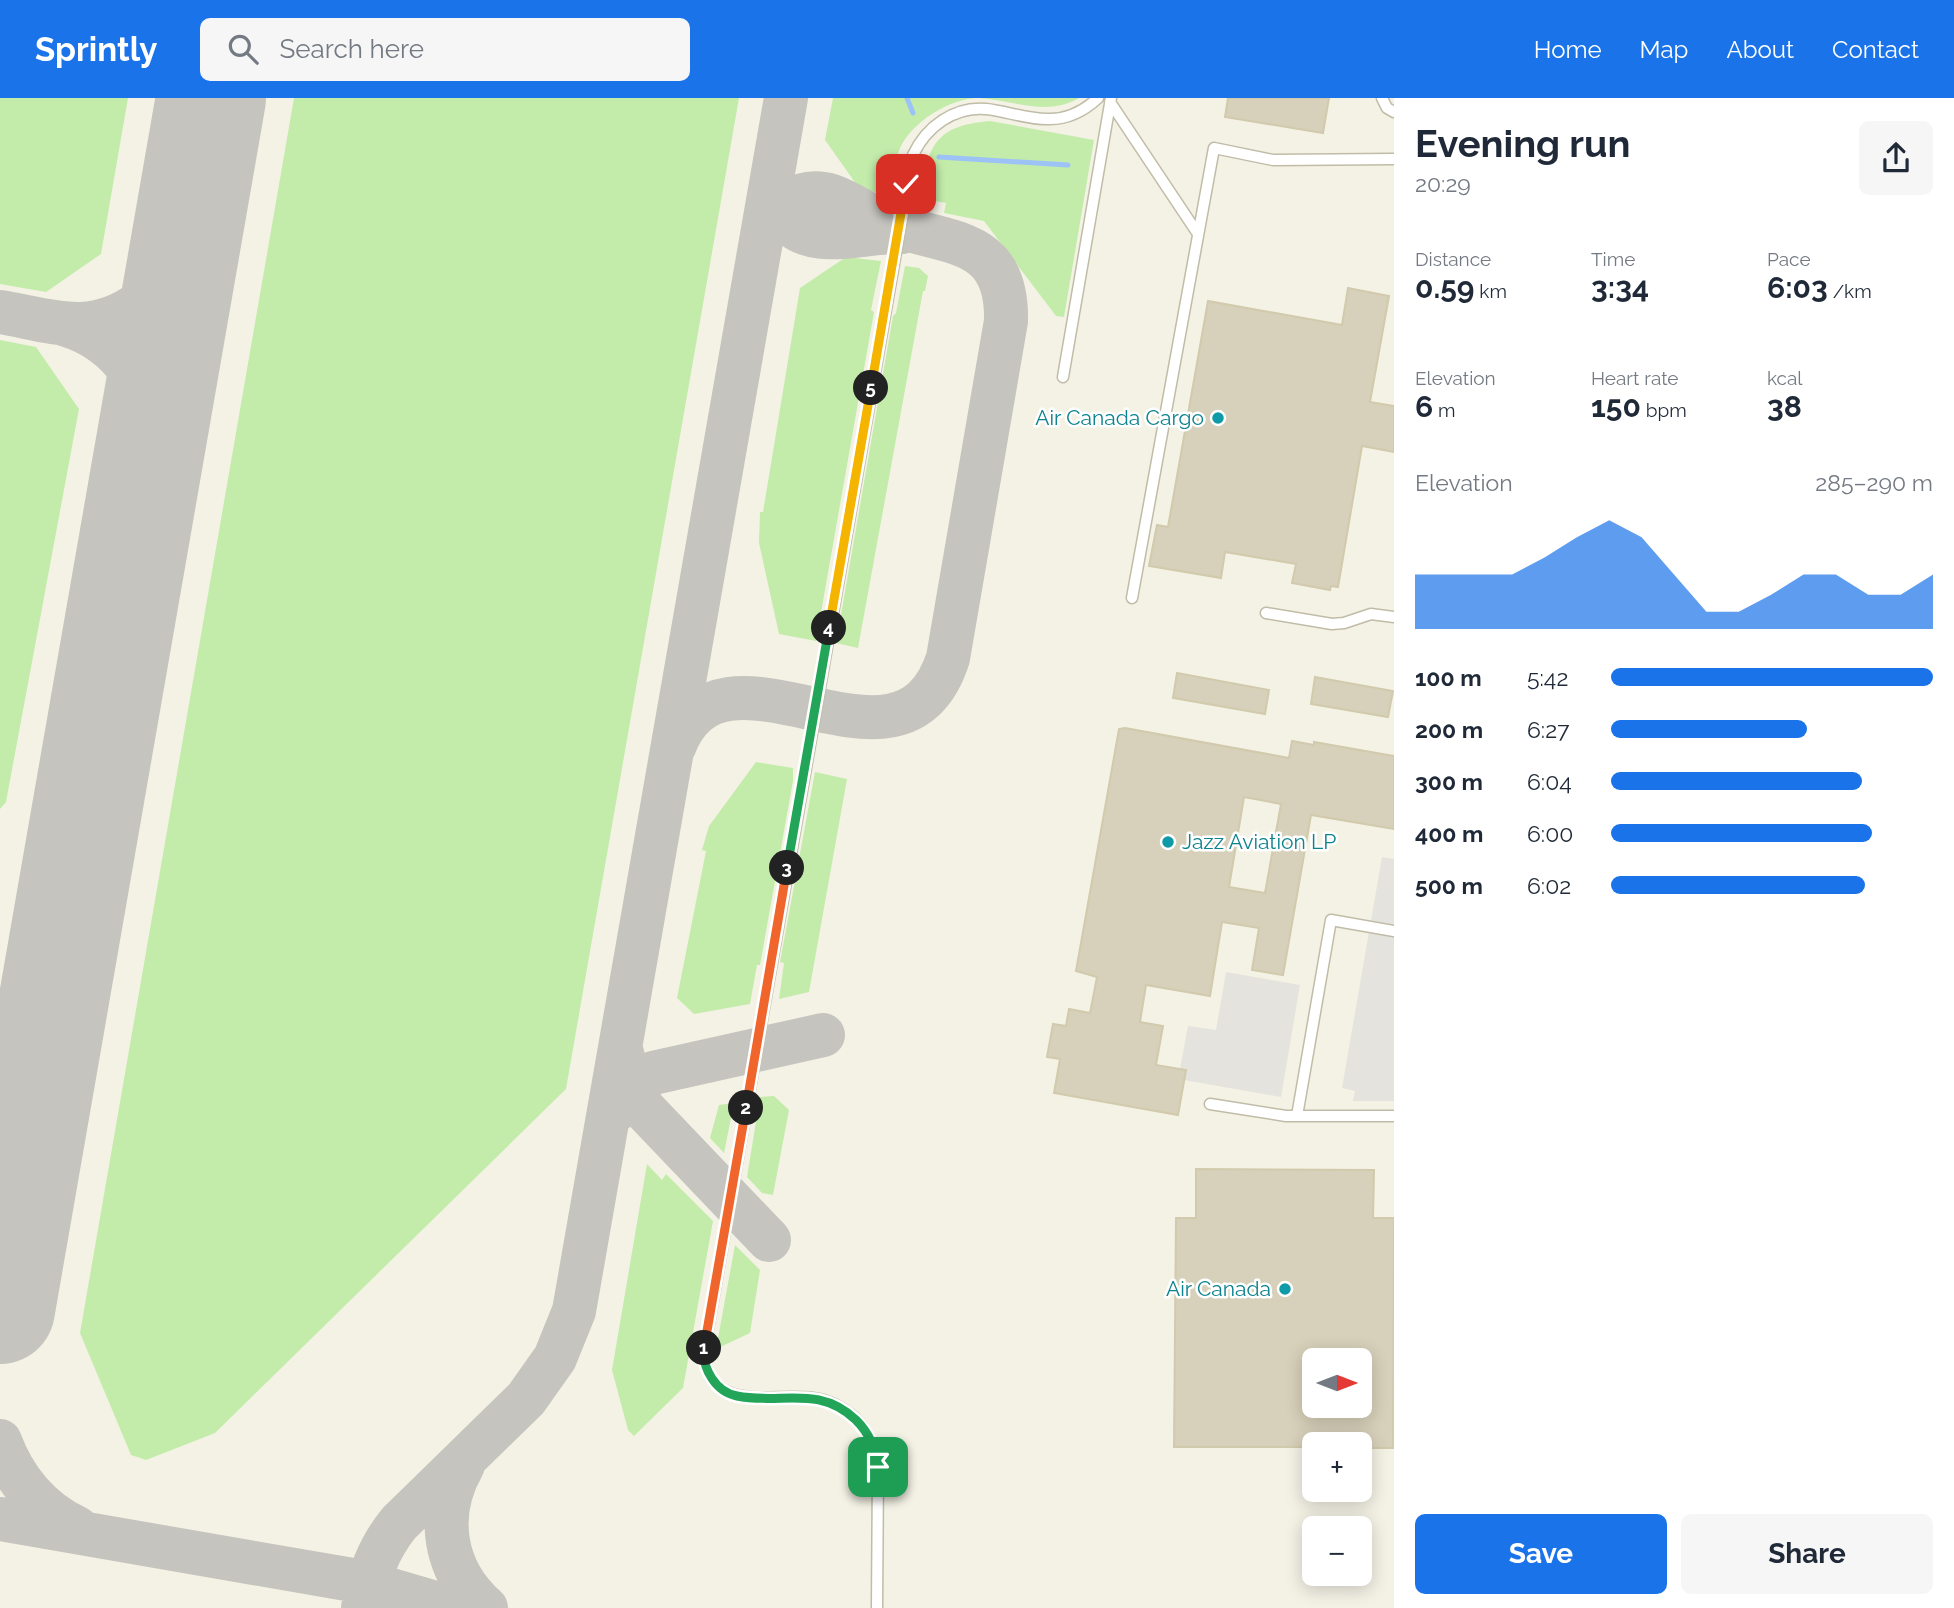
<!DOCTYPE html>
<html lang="en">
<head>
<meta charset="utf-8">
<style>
	body { margin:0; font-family:Raleway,sans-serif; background:#f6f6f7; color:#1f2937; height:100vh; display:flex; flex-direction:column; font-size:26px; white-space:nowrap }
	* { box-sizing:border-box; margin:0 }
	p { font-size:23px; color:#747a83 }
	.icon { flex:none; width:38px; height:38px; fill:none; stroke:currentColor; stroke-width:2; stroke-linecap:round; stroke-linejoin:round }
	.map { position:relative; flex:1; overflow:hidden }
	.drawer { display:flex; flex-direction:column; background:#fff; width:560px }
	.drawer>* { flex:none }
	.needle { width:46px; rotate:90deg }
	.fabs { position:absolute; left:1302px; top:1250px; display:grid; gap:14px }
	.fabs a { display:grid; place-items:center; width:70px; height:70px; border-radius:10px; background:#fff; box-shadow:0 4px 18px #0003; font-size:35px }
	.pin { position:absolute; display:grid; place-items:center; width:60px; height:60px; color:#fff; margin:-30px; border-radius:14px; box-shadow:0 4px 10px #0006 }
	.km { position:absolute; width:35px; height:35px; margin:-18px; border-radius:50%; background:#222; color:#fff; font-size:19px; line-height:35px; text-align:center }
	.round { display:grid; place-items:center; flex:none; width:74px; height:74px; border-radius:10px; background:#f6f6f7 }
	.headline { display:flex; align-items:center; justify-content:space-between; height:119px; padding:0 21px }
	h1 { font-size:38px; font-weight:700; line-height:52px }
	.stats { display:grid; grid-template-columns:repeat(3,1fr); gap:10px; height:119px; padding:7px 21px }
	.stats div { display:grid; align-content:center }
	.stats b { font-size:30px; font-weight:700 }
	.stats small { font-size:19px; font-weight:400 }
	.stats p { font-size:19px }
	.chart { height:196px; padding:14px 21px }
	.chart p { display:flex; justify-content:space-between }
	.chart svg { width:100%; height:126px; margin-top:7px; fill:#1a73e8; opacity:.7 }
	.cta { display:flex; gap:14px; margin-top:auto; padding:14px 21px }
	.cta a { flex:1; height:80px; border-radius:10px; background:#1a73e8; color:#fff; font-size:28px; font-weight:700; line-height:80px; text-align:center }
	.cta a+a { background:#f6f6f7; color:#1f2937 }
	ul { padding:0 21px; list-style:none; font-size:23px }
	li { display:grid; grid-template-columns:112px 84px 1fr; align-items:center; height:52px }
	li i { height:18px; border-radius:9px; background:#1a73e8 }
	header { display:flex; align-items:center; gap:42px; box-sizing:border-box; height:98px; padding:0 35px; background:#1a73e8; color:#fff }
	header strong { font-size:33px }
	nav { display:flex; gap:38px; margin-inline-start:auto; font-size:24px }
	.search { width:490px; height:63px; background:#f6f6f7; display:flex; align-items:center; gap:18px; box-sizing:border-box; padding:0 24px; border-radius:10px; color:#747a83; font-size:26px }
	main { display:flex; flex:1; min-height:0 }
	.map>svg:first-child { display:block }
</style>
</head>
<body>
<header>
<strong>Sprintly</strong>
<div class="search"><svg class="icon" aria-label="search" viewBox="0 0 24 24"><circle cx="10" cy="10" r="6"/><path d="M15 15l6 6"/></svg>Search here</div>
<nav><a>Home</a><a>Map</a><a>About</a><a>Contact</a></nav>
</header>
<main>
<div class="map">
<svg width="1394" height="1510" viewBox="0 0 1394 1510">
	<rect width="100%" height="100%" fill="#f4f2e5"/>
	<path fill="#c3ecab" d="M0,0H128L101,156L46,194L0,186Z
		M294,0H739L566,991L215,1335L146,1362L131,1357L80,1235Z
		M833,0H1079C1047,19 1013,2 979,0C950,0 912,24 900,50C894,64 892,83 889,98L859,90L825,42Z
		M990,23L1094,42L1064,219L1056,218L984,123L944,115L946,105L918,100C930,49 932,28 990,23Z
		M846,159L881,163L871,212L874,214L816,543L779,536L759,445L760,414H763L800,190Z
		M905,168L919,170L928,178L925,193H923L858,550L836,545L893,218L896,215Z
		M0,242L36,249L79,311L6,704L0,711Z
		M756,664L793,670V683L760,867H757L750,906L694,916L677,900L706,753L702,752L709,728Z
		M815,674L847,681L809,894L779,901L784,865L780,864Z
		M774,998L789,1012L773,1097L762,1095L747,1079L760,999Z
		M734,1005L724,1055L710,1040L719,1007Z
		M647,1066L662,1082L666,1076L713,1123L683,1290L634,1338L628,1332L612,1272Z
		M735,1147L760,1172L750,1235L716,1251Z"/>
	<path fill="#e4e3de" d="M1382,759L1394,761V1003H1353L1355,993L1342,990Z
		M1226,874L1300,887L1281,999L1184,982L1186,972L1180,971L1188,928L1216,932Z"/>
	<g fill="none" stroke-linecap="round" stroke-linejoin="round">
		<path stroke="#9cc2f6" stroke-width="5" d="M907,0L913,15
			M939,59L1068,67"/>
		<path stroke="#c5c4be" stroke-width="44" d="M772,83C771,96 775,109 783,119C812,155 863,132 902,134
			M0,214C26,218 54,227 81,226C123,224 161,196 177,157C185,139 188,119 193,100
			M60,225C105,237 141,270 146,319C149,340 145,363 144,384
			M674,649C723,519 901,706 948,560L1006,223C1008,139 949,147 890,126C869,119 852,105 832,98C800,88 771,109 762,139
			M622,955L629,987L640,1007L769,1142
			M615,1013L633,988L653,975L823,937
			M0,1343C14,1381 40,1413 77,1430
			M463,1367C435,1416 443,1472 486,1510
			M0,1421L364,1484L453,1510
			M363,1510C369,1477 378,1451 399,1425L526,1301L555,1260L574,1213L786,0"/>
		<path stroke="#c5c4be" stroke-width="110" d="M0,1211L211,0"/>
	</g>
	<path fill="#d7d0ba" stroke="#d2caac" stroke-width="2" fill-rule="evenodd" d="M1228,0H1329L1323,35L1225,19Z
		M1348,190L1389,198L1370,304L1394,308V354L1362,348L1338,489L1331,488L1330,492L1292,485L1296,466L1225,454L1221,480L1149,468L1157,427L1168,429L1208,203L1342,227Z
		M1177,575L1269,592L1265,616L1173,600Z
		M1315,579L1393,593L1388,619L1311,606Z
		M1125,630L1289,660L1292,643L1314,647V644L1394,658V731L1311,717L1283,877L1252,872L1259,830L1222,824L1210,898L1146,887L1140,924L1163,928L1156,967L1186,972L1178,1017L1054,995L1060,961L1047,959L1053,926L1066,928L1069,911L1090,915L1097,879L1076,873L1119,631ZM1244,699L1281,706L1265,795L1229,789Z
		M1196,1071L1374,1072L1373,1120H1394L1393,1350H1360V1346H1314V1349H1174L1176,1120H1196ZM1314,1262H1360V1307H1314Z"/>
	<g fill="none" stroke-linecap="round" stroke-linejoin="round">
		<g stroke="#c0bca7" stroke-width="13">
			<path id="service" d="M1382,0L1387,10L1394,14
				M1110,4L1198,136
				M1063,279L1111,0
				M1132,500L1214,50L1273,62L1394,61
				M1266,515L1332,526L1344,525L1371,516L1394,519
				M1210,1006L1286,1018H1394
				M1297,1018L1331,822L1394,833
				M877,1510L878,1369C876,1351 869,1334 856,1321C844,1310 829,1302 813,1300C771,1294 708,1317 704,1254L913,57C926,29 954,8 986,11C1007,13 1028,22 1050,21C1068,21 1085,12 1098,0"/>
		</g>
		<use href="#service" stroke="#fff" stroke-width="10"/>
	</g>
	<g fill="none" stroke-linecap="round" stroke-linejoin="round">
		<g stroke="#fff" stroke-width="14">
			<path id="split-1" d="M704,1250C702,1271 716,1294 737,1298C781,1307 818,1286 856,1322C869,1335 876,1351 878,1369"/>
		</g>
		<g stroke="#fff" stroke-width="14">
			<path id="split-2" d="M704,1250L746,1010"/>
		</g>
		<g stroke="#fff" stroke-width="14">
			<path id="split-3" d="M746,1010L787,770"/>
		</g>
		<g stroke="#fff" stroke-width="14">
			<path id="split-4" d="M787,770L829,530"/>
		</g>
		<g stroke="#fff" stroke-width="14">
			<path id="split-5" d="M829,530L871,290"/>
		</g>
		<g stroke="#fff" stroke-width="14">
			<path id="split-6" d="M871,290L906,86"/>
		</g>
		<use href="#split-1" stroke="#22a559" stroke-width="9"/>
		<use href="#split-2" stroke="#f0652b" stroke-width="9"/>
		<use href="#split-3" stroke="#f0652b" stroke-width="9"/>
		<use href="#split-4" stroke="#22a559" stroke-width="9"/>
		<use href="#split-5" stroke="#f5b400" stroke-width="9"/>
		<use href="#split-6" stroke="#f5b400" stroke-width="9"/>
	</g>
	<g fill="#0f9aa8" stroke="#fff" stroke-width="2.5">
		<circle cx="1218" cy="320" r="7"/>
		<circle cx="1168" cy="744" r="7"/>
		<circle cx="1285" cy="1191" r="7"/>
	</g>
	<g text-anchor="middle" stroke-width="5" stroke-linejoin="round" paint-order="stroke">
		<g font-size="21" fill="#0d838f" stroke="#fff" text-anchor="end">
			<text x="1204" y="327">Air Canada Cargo</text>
			<text x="1182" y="751" text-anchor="start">Jazz Aviation LP</text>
			<text x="1271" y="1198">Air Canada</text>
		</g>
	</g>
</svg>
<div class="fabs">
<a><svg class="needle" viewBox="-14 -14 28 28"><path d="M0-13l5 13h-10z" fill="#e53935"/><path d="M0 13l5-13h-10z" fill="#747a83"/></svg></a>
<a>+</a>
<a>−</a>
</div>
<div class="pin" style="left:878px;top:1369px;background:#1e9e55"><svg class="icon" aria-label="arrive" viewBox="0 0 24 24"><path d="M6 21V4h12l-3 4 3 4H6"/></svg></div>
<div class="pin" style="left:906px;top:86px;background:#d93025"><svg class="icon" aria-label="check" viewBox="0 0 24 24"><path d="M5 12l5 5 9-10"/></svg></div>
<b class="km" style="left:704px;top:1250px">1</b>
<b class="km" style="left:746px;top:1010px">2</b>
<b class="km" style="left:787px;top:770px">3</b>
<b class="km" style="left:829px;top:530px">4</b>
<b class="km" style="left:871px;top:290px">5</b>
</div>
<section class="drawer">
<div class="headline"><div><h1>Evening run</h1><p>20:29</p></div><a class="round"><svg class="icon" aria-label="share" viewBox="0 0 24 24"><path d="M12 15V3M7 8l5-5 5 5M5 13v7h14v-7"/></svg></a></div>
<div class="stats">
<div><p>Distance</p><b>0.59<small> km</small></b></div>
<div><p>Time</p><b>3:34</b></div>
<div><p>Pace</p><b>6:03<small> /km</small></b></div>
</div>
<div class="stats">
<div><p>Elevation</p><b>6<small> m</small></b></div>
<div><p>Heart rate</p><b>150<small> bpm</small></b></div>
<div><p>kcal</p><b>38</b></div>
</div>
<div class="chart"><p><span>Elevation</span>285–290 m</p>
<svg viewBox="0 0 160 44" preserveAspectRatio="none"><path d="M0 44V25L10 25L20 25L30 25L40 19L50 12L60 6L70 12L80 25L90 38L100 38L110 32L120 25L130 25L140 32L150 32L160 25V44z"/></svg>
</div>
<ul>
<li><b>100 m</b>5:42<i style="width:100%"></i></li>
<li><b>200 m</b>6:27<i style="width:61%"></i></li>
<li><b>300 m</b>6:04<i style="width:78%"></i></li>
<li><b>400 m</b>6:00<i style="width:81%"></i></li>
<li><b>500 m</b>6:02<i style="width:79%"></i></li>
</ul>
<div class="cta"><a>Save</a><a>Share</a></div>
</section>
</main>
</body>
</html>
